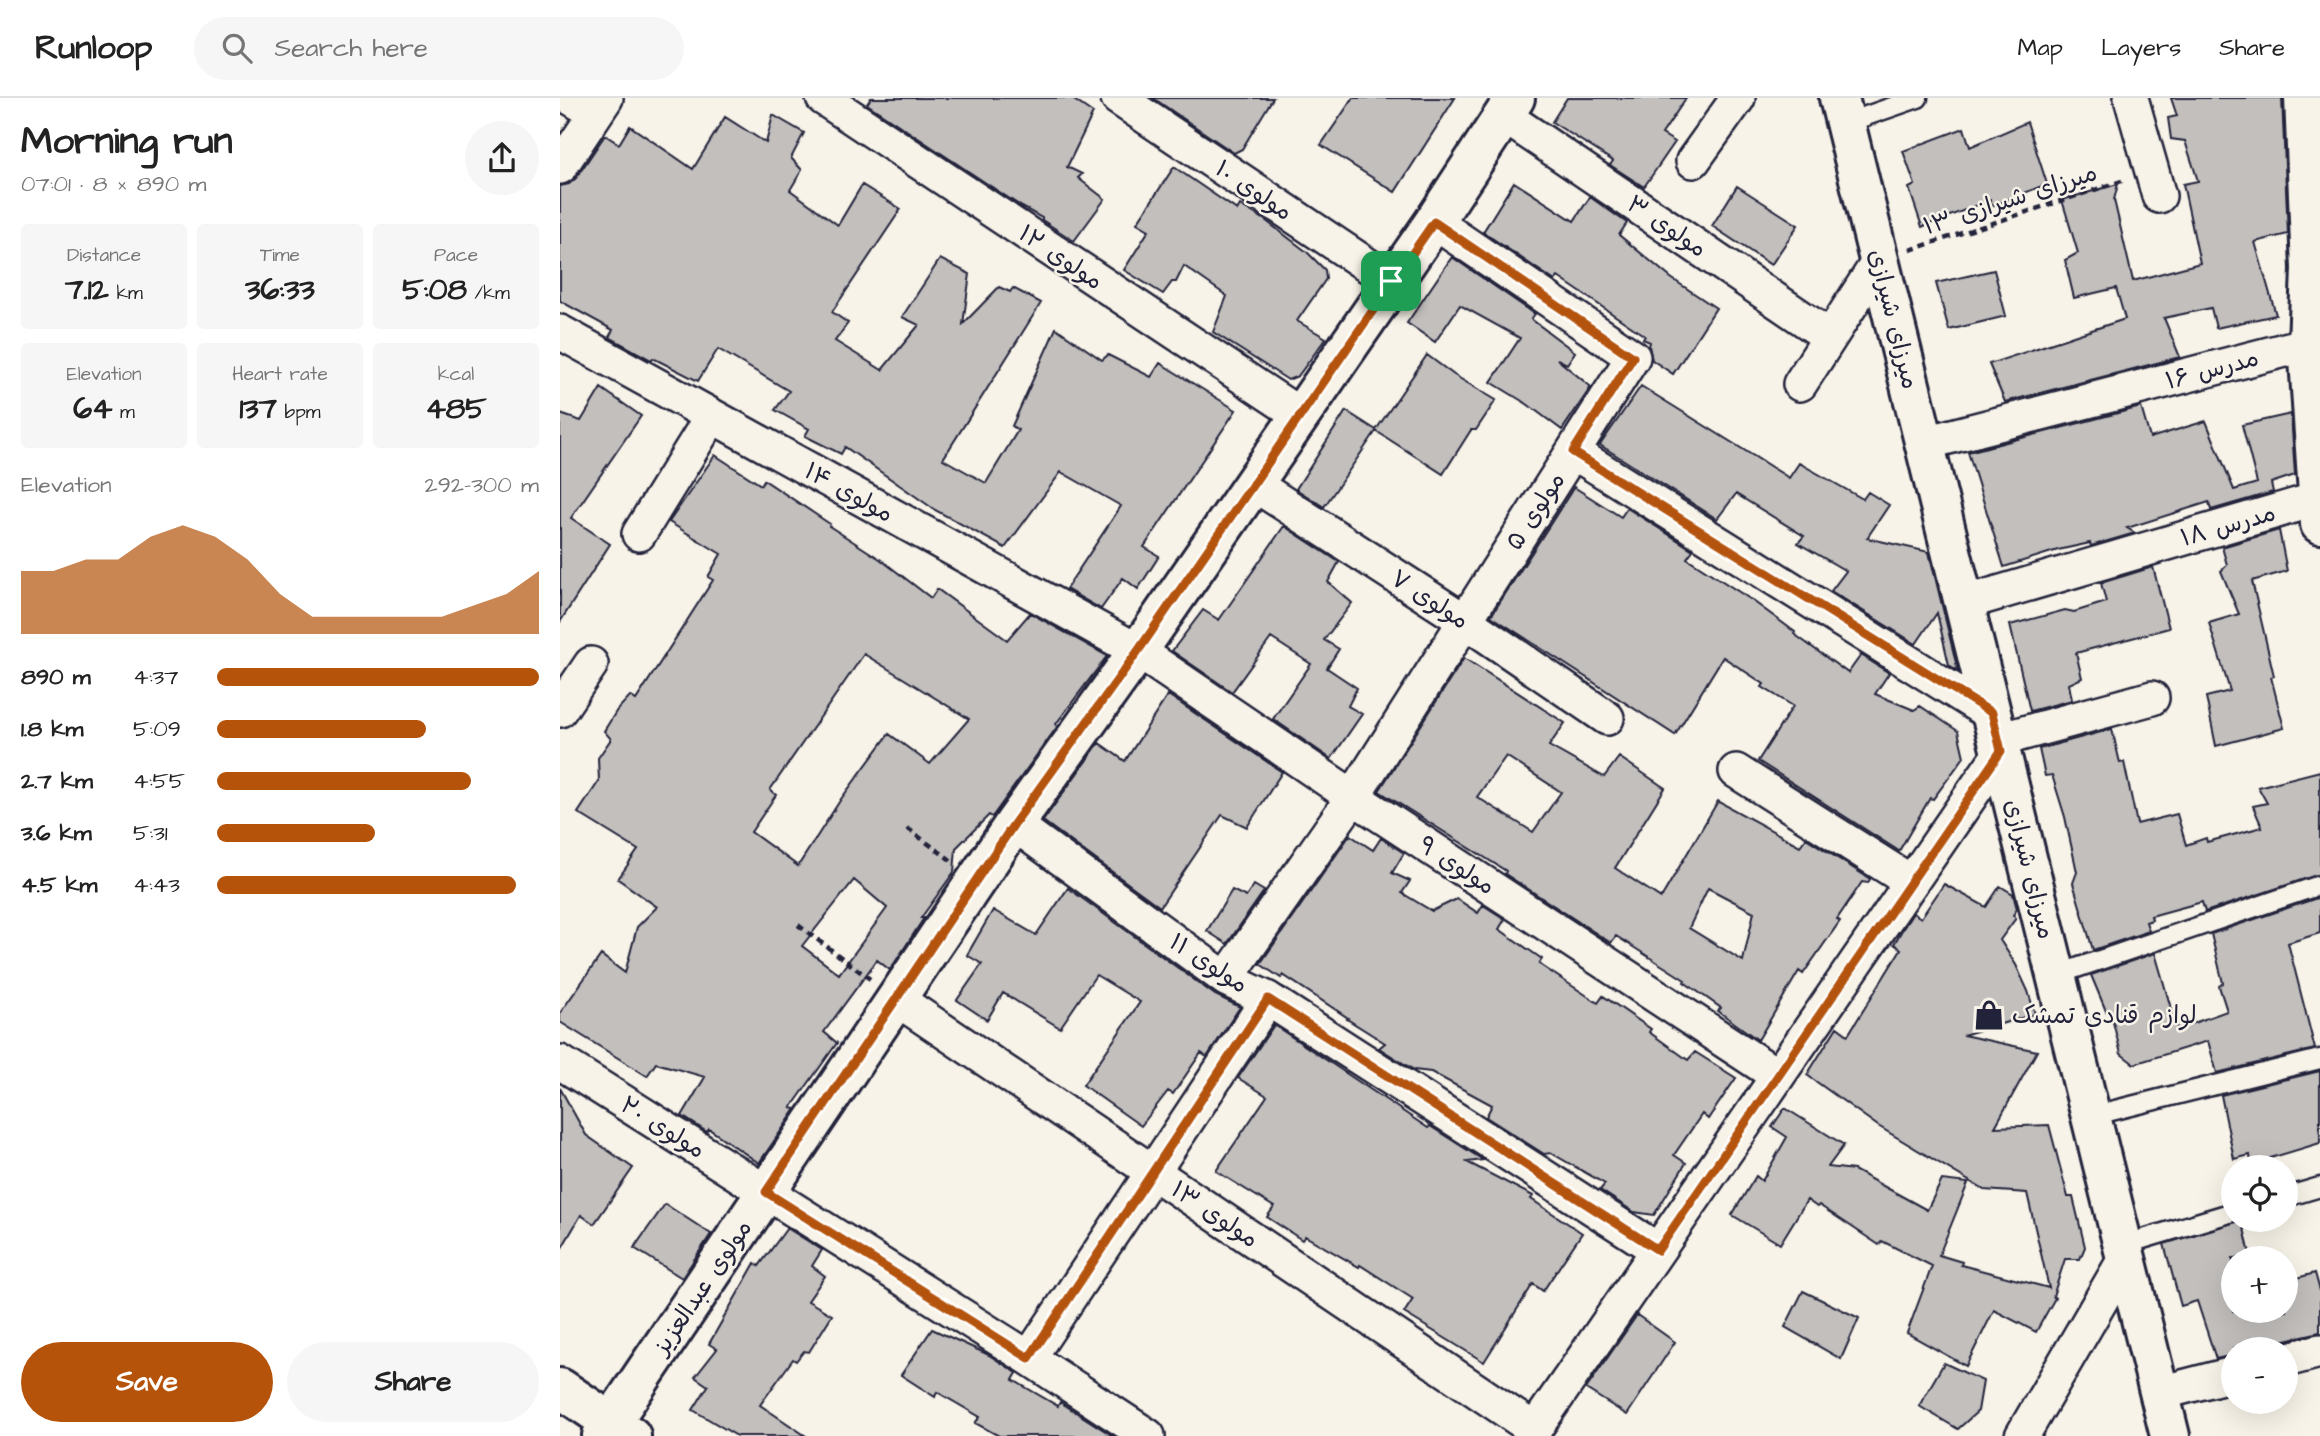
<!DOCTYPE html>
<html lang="en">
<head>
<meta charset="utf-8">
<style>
	body { margin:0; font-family:"Architects Daughter","Playpen Sans Arabic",sans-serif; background:#f6f6f6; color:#222; height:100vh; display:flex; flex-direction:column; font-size:26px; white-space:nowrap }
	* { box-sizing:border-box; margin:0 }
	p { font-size:23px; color:#767676 }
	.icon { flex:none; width:38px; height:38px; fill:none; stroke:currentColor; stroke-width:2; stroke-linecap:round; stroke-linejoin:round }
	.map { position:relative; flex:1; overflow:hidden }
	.side { display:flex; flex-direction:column; background:#fff; width:560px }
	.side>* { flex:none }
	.tools { position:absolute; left:1661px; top:1057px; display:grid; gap:14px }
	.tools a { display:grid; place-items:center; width:77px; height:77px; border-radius:50%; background:#fff; box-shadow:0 7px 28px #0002; font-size:35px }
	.pin { position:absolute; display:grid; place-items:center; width:60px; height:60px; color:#fff; margin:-30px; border-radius:14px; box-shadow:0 4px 10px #0006 }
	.round { display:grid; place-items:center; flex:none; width:74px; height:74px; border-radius:37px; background:#f6f6f6 }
	.summary { display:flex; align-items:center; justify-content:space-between; height:119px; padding:0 21px }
	h1 { font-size:38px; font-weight:700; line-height:52px }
	.metrics { display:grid; grid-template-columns:repeat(3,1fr); gap:10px; height:119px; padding:7px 21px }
	.metrics div { display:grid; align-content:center; border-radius:7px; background:#f6f6f6; text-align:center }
	.metrics b { font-size:30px; font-weight:700 }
	.metrics small { font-size:19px; font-weight:400 }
	.metrics p { font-size:19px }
	.chart { height:196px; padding:14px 21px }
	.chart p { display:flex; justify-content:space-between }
	.chart svg { width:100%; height:126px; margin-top:7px; fill:#b45309; opacity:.7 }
	.primary-button { display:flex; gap:14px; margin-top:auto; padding:14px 21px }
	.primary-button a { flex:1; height:80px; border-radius:42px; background:#b45309; color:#fff; font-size:28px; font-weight:700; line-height:80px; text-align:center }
	.primary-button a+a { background:#f6f6f6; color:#222 }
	ul { padding:0 21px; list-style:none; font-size:23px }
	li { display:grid; grid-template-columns:112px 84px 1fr; align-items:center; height:52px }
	li i { height:18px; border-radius:9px; background:#b45309 }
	header { display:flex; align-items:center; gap:42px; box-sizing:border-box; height:98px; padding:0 35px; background:#fff; border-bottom:2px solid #e0e0e0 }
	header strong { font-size:33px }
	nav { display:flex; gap:38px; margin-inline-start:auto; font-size:24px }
	.search { width:490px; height:63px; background:#f6f6f6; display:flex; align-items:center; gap:18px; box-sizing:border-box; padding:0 24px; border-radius:38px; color:#767676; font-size:26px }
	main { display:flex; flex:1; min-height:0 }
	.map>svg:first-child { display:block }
</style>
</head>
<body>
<header>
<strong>Runloop</strong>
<div class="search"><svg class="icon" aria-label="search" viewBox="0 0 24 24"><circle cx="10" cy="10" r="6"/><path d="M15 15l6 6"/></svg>Search here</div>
<nav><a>Map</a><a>Layers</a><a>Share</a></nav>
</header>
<main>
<section class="side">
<div class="summary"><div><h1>Morning run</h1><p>07:01 · 8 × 890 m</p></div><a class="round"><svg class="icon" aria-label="share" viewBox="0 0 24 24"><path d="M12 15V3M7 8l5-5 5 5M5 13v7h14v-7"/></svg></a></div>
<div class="metrics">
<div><p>Distance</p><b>7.12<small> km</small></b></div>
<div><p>Time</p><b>36:33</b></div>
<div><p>Pace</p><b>5:08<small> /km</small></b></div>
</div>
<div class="metrics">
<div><p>Elevation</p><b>64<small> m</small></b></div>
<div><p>Heart rate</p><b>137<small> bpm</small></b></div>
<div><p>kcal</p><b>485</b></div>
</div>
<div class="chart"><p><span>Elevation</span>292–300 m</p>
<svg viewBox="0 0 160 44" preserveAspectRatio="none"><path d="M0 44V22L10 22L20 18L30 18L40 10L50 6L60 10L70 18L80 30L90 38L100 38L110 38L120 38L130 38L140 34L150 30L160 22V44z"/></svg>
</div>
<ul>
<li><b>890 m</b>4:37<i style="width:100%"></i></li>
<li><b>1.8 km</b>5:09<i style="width:65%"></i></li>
<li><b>2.7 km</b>4:55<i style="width:79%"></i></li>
<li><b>3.6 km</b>5:31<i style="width:49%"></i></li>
<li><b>4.5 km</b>4:43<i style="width:93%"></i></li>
</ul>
<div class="primary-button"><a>Save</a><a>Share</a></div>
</section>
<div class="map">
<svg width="1760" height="1338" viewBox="0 0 1760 1338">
	<rect width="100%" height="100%" fill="#f7f3e8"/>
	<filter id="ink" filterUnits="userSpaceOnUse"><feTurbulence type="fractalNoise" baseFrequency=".0143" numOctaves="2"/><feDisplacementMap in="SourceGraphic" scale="14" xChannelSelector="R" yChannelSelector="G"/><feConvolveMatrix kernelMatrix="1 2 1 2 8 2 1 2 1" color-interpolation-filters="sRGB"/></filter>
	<g filter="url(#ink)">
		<path fill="#c2bfbd" stroke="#22223b" stroke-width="2" fill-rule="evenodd" d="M311,0H511L533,15L507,69L522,76L518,80L545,101L514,143L482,122V120L462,109L307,6Z
			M593,0H713L682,51L674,55Z
			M793,0H895L835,94L761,47Z
			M1007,0H1126L1102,36L1115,44L1084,89L1050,67L1053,63L992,24Z
			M1611,0H1722L1728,136L1695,144L1716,217L1656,230L1651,210L1604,220L1620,259L1445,304L1429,266L1565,221L1556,190L1514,200L1505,162L1518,155L1502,102L1558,86L1554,102L1573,183L1640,165L1623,86L1638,83L1625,43L1611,41L1608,20L1617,18Z
			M213,17L244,35L231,60L242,72L230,92L278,127L302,87L341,111L272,214L288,225L275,243L322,272L359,227L342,219L380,161L410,176L403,226L439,189L450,194L453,190L481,205L383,361L426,385L458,332L452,328L496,230L542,262L548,257L591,279L600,265L676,312L584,449L599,458L578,491L563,480L541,511L506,491L561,408L501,374L445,450L375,412L285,349L281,356L245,338L249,331L215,312L229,293L158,251L138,283L93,260L91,262L49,239L53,232L0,203V88L9,86L16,80L45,37L59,46L70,28L133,71L165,19L206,45Z
			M1467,24L1487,86L1432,108L1430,102L1362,129L1349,90L1355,87L1343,53L1404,30L1410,49Z
			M614,69L677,112L680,107L705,122L747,154L765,172L766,181L737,223L766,240L738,278L728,282L653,234L667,198L624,168L616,184H612L603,196L564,172L589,132L577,125Z
			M954,84L1014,123L1030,99L1067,125L1059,137L1111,180L1156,210L1113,276L1092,262L1089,248L1090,244L1083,241L1085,238L998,179L995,183L923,134Z
			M1177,88L1238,127L1211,167L1152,128Z
			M892,159L975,216L971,221L1015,254L1007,266L997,261L1031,289L1002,332L967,306L931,284L960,240L900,207L875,244L847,225Z
			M1434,172L1446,218L1389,232L1376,185Z
			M867,257L894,277L936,302L916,332H911L883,376L816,333L764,409L736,391L786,313L816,332Z
			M1081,288L1229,380L1239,365L1303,401L1308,394L1329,407L1307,440L1369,454L1398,573L1389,567L1377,515L1356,546L1271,493L1286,473L1238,445L1244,438L1176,396L1157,421L1040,347Z
			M41,290L81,318L11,420L50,446L0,524V316L21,323Z
			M1581,309L1590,340L1646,323L1674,392L1697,385L1682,327L1731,316L1735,377L1711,385L1713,394L1651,412L1649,404L1567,430L1575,435L1531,448L1530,445L1498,452L1444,469L1408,354Z
			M155,357L201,387L204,382L270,426L269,428L320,461L371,500L377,491L447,542L470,515L547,558L496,626L497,629L432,719L429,717L396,750L394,774L361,820H364L330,872L317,862L264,934L277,945L231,1010L236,1011L199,1065L149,1031L147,1034L122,1018L145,979L96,965L87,978L0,924V915L41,857L65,875L77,829L97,809L58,781L78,752L18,715L39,683L38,660L51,641L44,633L57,612L70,598L76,602L153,482L148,479L161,456L109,424ZM304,556L409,621L370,666L329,636L281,701L238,768L191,734L216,697L210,692ZM294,782L327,810L279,876L242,848Z
			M1014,389L1061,419L1067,410L1133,452L1127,460L1193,503L1235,534L1234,536L1288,575L1301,557L1329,575L1315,596L1354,612L1360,608L1398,633L1404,659L1373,701L1370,700L1339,753L1198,663L1233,608L1202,589L1204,586L1163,559L1115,637L931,518Z
			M724,428L779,464L768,484L792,505L764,542L779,551L767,570L797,590L788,608L802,616L771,661L713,621L751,566L711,540L672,594L612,553L643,512L659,522Z
			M1719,432L1727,473L1692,483L1714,578L1711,579L1724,630L1656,648L1646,599L1670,593L1649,525L1679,516L1661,473L1667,467L1662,449Z
			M1593,469L1609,530L1516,555L1522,580L1509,586L1512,602L1470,613L1450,527L1505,512L1514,514L1546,504L1541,485Z
			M904,560L1005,625L989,648L1044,679L1059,659L1105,690L1055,770L1101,800L1158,703L1240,748L1246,740L1310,781L1308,785L1302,784L1277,821L1280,823L1243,876L1239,873L1198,942L1158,913L1161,910L1124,884L1125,882L1056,838L1051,845L945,776L946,773L819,693ZM946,658L1001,694L973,734L917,699ZM1148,790L1194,814L1183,863L1129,830Z
			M608,597L722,674L687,729L662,717L600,809L483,723L539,645L565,663Z
			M1552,631L1560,665L1564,664L1577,726L1617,716L1626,747L1646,740L1647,744L1702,729L1693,708L1707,705L1698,689L1760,673V776L1645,814L1642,804L1591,818L1592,822L1586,824L1589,833L1533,852L1513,785L1517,774L1505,719L1492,677L1485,678L1479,651Z
			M790,737L813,752L821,740L844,755L832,775L850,783L842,795L872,813L897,801L918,815L923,807L945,821L939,831L982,861L979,866L1038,905L1043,898L1091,931L1089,934L1128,962L1135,954L1176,980L1148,1021L1142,1016L1114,1057L1126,1065L1094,1117L1074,1114L1040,1092L1045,1086L991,1055L984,1056L926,1019L932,1007L871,974L854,972L819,950L825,945L787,921L788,920L723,877L721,880L700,866Z
			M1384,786L1426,809L1440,788L1453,796L1457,811L1453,817L1456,820L1440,842L1456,867L1468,893L1475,916L1403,937L1477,953L1435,1029L1489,1027L1508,1099H1513L1525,1149L1520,1161H1505L1493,1198L1495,1200L1476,1234L1434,1212L1406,1268L1347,1235L1372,1168L1322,1143L1319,1147L1259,1107L1257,1109L1247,1102L1220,1146L1172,1117L1196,1078L1202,1083L1227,1039L1212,1029L1225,1010L1284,1047L1268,1069L1294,1072L1367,1112L1382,1082L1408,1085L1379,1157L1402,1164L1401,1167L1489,1190L1467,1095L1424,1092L1318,1028L1247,977L1277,929L1288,937L1341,851L1334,846L1342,832L1353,815L1361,820Z
			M694,787L704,793L667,846L647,833L672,792L686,799Z
			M508,790L655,897L680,909L647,959L641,955L613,996L608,993L581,1028L523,987L580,904L536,877L500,930L443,895L427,922L397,902L422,866L407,857L433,812L476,837Z
			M1760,799V835L1728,845L1755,951L1657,975L1648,943L1574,966L1561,956L1550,912L1546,913L1531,877L1595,855L1617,931L1667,913L1659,888L1663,885L1651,836Z
			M714,927L868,1030L870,1028L923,1062L907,1064L973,1098L971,1101L1022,1135L983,1193L973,1186L924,1264L844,1215L853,1201L800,1167L799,1169L745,1138L742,1142L707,1119L714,1109L656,1073L707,998L678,980Z
			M1760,973V1045L1691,1066L1690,1057L1674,1061L1661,997Z
			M0,990L26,1037L73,1070L34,1126L21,1117L0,1153Z
			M105,1106L151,1136L122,1180L74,1150Z
			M1682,1122L1691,1160H1673V1213H1726V1183L1755,1175L1760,1193V1234L1721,1243L1711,1251H1673V1257L1656,1261L1637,1203L1621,1208L1604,1146Z
			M227,1130L262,1152L252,1168L265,1178L248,1203L272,1217L249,1254L244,1253L236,1263L233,1261L200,1307L246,1338H177L133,1312L148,1288L135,1279L157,1251L149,1246L195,1165L199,1168Z
			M1243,1193L1299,1220L1281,1261L1225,1229Z
			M1077,1217L1115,1244L1067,1317L1026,1291Z
			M372,1231L429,1257L457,1275L453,1282L498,1308L500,1304L553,1338H439L415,1325L420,1319L377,1294L375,1299L341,1277Z
			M1384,1265L1423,1283L1418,1313L1398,1331L1359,1308Z"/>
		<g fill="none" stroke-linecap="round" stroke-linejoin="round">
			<g stroke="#22223b" stroke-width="23">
				<path id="lane" d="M1286,25L1358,0
					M1496,877L1760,787
					M1531,1018L1760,961
					M1726,1099L1760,1089
					M1563,1147L1673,1114"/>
			</g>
			<g stroke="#22223b" stroke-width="38">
				<path id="street" d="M11,0L36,15
					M263,0L740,317
					M558,0L831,183
					M1571,0L1599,98
					M943,17L1270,239
					M1133,63L1178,0
					M0,69L46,0
					M0,234L578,553L793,699L1218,978
					M1240,286L1319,163
					M1365,345L1748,246
					M1013,354L1431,616
					M692,385L905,523L1047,620
					M79,436L152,318
					M1404,505L1757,401
					M0,612L31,566
					M1438,642L1592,600
					M1176,673L1351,784
					M454,726L666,881L708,901L1098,1152
					M666,881L793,699L1073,259L874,124
					M335,900L975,1332
					M0,964L469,1260L588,1338
					M469,1260L708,901
					M1726,1262L1760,1253
					M1600,1295L1673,1276
					M970,1338L1441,654
					M1462,1338L1566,1159"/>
			</g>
			<g stroke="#22223b" stroke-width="44">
				<path id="secondary" d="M1279,0L1610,1338
					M1744,0L1751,171L1748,246L1760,426
					M0,1290L71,1338
					M42,1338L454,726L578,553L874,124L955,0"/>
			</g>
			<path stroke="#22223b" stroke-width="4.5" stroke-dasharray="7 5" stroke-linecap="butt" d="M1350,152L1565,82
				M347,730L392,763
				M238,827L310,881"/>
			<use href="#lane" stroke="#f7f3e8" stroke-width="18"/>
			<use href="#street" stroke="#f7f3e8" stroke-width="33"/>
			<use href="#secondary" stroke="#f7f3e8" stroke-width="38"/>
		</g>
	</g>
	<g fill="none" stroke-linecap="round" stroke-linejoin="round" filter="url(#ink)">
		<g stroke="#fff" stroke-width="14">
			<path id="route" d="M874,124L1073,259L1013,354L1432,615L1441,653L1098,1152L708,901L469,1260L206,1094L454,726L578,553Z"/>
		</g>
		<use href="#route" stroke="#b45309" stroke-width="9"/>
	</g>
	<defs>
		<g id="shop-bare" transform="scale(2.415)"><path d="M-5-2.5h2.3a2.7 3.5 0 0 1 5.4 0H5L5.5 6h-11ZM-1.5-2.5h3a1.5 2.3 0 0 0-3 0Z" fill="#22223b" stroke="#f7f3e8" stroke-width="2.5" paint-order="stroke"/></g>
	</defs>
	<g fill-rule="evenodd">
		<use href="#shop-bare" x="1429" y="917"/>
	</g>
	<g text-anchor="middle" stroke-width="5" stroke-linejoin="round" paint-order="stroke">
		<g font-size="24" fill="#22223b" stroke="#f7f3e8">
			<text transform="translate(694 92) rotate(34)" y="8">مولوی ۱۰</text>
			<text transform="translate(1450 101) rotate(-18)" y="8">میرزای شیرازی ۱۳</text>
			<text transform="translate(1107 128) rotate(34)" y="8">مولوی ۳</text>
			<text transform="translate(501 159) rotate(34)" y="8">مولوی ۱۲</text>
			<text transform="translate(1334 221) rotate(76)" y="8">میرزای شیرازی</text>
			<text transform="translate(1652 271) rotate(-15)" y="8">مدرس ۱۶</text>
			<text transform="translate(289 394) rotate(29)" y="8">مولوی ۱۴</text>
			<text transform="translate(975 413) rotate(-57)" y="8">مولوی ۵</text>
			<text transform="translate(1668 427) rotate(-16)" y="8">مدرس ۱۸</text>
			<text transform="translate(870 501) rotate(33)" y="8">مولوی ۷</text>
			<text transform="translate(897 767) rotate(33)" y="8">مولوی ۹</text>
			<text transform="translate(1470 771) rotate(76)" y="8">میرزای شیرازی</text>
			<text transform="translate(649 865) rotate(33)" y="8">مولوی ۱۱</text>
			<text transform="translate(103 1029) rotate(32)" y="8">مولوی ۲۰</text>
			<text transform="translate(655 1116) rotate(34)" y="8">مولوی ۱۳</text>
			<text transform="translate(142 1189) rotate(-56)" y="8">مولوی عبدالعزیز</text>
		</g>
		<g font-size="24" fill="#22223b" stroke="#f7f3e8" text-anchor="start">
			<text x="1452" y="925">لوازم قنادی تمشک</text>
		</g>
	</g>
</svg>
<div class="tools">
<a><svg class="icon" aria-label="locate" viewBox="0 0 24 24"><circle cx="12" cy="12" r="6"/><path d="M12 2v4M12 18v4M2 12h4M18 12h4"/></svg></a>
<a>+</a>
<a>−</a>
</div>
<div class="pin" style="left:831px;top:183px;background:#1e9e55"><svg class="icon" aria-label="arrive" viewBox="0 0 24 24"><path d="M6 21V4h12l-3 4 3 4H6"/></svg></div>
</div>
</main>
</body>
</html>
